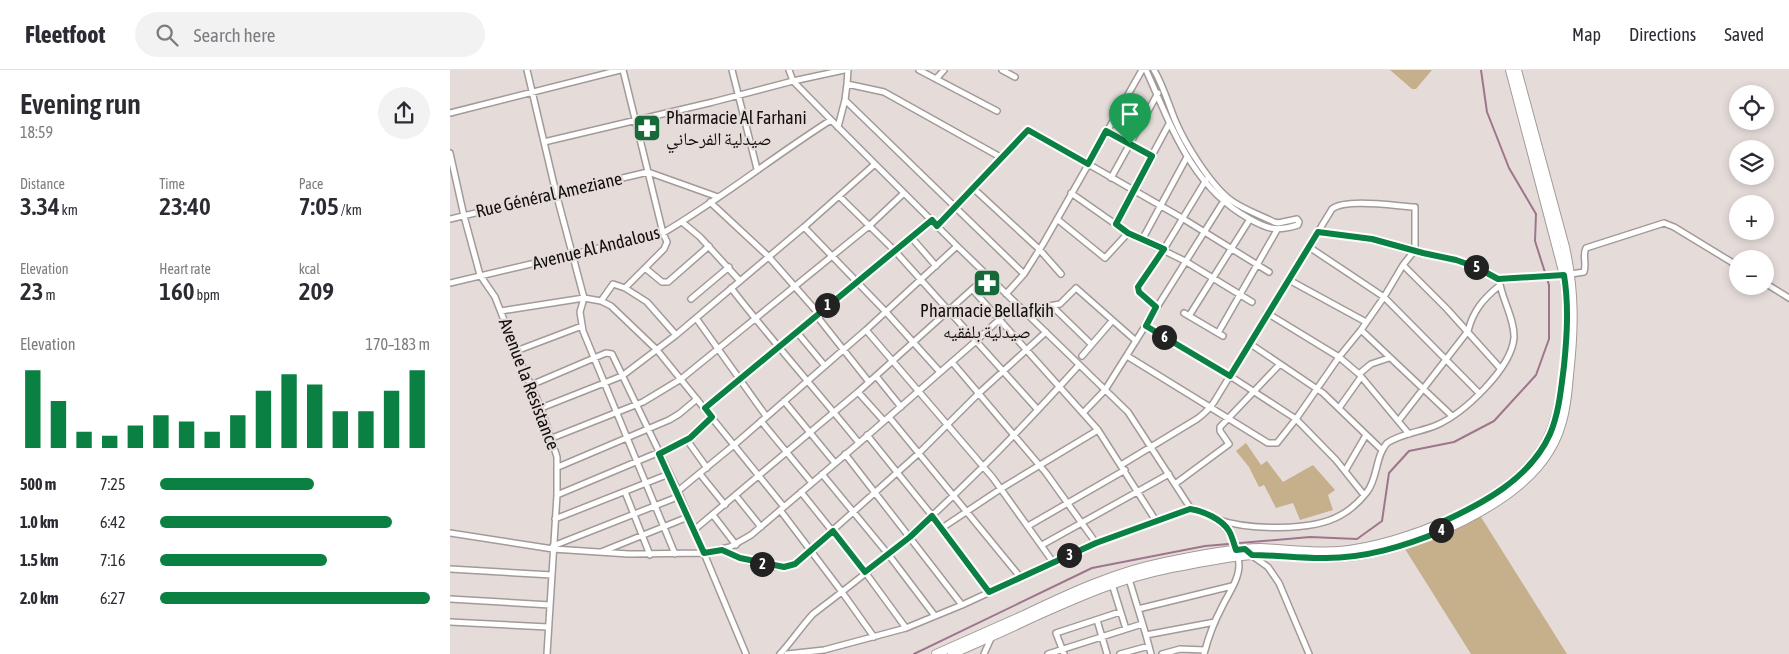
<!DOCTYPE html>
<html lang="en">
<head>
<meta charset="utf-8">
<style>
	body { margin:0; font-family:"Asap Condensed","Noto Naskh Arabic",sans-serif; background:#f2f2f3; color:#2b2b33; height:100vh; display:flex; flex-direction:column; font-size:19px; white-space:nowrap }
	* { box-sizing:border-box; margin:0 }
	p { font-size:16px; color:#7c7c81 }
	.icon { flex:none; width:28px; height:28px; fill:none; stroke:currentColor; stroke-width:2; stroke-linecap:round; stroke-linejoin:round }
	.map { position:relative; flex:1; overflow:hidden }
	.drawer { display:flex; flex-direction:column; background:#fff; width:450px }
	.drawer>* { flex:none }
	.tools { position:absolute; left:1279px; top:15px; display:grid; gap:10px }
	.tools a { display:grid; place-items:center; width:45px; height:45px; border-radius:50%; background:#fff; box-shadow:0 2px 8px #0003; font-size:25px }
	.pin { position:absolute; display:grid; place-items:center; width:42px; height:42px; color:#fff; margin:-51px -21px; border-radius:50% 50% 50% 0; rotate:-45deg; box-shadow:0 0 5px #0007 }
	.pin .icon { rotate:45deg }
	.km { position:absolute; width:25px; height:25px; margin:-12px; border-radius:50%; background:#222; color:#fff; font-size:14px; line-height:25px; text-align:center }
	.round { display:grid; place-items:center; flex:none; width:52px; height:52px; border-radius:26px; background:#f2f2f3 }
	.summary { display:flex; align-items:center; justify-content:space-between; height:85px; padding:0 20px }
	h1 { font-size:28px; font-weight:600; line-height:38px }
	.figures { display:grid; grid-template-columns:repeat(3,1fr); gap:8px; height:85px; padding:5px 20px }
	.figures div { display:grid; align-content:center }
	.figures b { font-size:25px; font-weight:600 }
	.figures small { font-size:14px; font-weight:400 }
	.figures p { font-size:14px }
	.chart { height:140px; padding:10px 20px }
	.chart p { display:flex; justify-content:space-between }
	.chart svg { width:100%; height:90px; margin-top:5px; stroke:#0b8043; stroke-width:6 }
	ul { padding:0 20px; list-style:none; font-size:16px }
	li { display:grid; grid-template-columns:80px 60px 1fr; align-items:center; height:38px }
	li i { height:12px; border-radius:6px; background:#0b8043 }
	header { display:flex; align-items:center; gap:30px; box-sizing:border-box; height:70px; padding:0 25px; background:#fff; border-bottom:1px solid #e1e1e2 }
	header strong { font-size:24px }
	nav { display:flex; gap:28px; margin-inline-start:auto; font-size:18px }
	.search { width:350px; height:45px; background:#f2f2f3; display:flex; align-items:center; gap:12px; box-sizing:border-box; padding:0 18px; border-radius:28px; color:#7c7c81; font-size:19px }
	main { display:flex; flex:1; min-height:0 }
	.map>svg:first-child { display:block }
</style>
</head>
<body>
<header>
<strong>Fleetfoot</strong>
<div class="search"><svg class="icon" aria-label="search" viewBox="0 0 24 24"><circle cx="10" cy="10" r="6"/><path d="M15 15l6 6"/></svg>Search here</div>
<nav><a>Map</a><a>Directions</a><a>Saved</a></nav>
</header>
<main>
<section class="drawer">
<div class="summary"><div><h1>Evening run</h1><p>18:59</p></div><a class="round"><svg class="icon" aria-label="share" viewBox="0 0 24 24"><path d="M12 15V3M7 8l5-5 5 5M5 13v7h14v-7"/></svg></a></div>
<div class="figures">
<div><p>Distance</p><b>3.34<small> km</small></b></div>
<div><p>Time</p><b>23:40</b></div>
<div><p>Pace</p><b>7:05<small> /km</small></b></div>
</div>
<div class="figures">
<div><p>Elevation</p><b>23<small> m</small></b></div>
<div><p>Heart rate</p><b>160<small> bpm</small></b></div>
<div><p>kcal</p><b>209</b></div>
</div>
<div class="chart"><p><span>Elevation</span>170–183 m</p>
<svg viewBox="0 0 160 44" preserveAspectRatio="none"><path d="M5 44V6M15 44V21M25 44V36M35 44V38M45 44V33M55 44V28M65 44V31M75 44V36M85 44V28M95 44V16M105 44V8M115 44V13M125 44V26M135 44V26M145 44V16M155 44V6"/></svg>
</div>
<ul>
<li><b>500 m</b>7:25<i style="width:57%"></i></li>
<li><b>1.0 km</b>6:42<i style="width:86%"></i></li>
<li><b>1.5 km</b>7:16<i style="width:62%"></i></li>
<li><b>2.0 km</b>6:27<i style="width:100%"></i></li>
</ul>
</section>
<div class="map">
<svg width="1339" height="584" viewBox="0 0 1339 584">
	<rect width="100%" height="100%" fill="#e5dcda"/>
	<path fill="#c5b08b" d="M940,0H982L966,19H962Z
		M796,373L811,395L817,391L833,412L863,395L885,420L878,425L883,440L850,450L843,433L826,438L814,415L809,417L799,397L786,381Z
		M1031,447L1117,584H1021L955,479L994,465Z"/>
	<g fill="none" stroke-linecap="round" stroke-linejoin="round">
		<path stroke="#9f758c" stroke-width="2" d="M464,584L642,498L755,476L860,467L907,469L932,451L939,403L959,381L1004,372L1044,351L1086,305L1099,269V215L1085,171L1086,144L1059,98L1037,42L1031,0"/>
		<g stroke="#a29a98" stroke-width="8">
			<path id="street" d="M77,0L106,123L134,228L130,242L133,261L225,484
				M173,0L213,163L217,172L214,179L175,218L197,232L226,265
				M282,0L307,99
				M339,0L343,11L388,57L507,176L678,342L741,439
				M398,0L397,14L434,22L552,88
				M469,0L547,41
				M552,0L565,7
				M696,0C721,55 741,116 798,148C817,159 826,162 848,155L849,152L847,149L828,153L824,152C810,145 795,140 782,131C761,116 735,74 725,50C718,33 713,15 704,0
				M486,9L494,0
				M397,14L395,30L574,204
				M0,43L170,0
				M388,57L395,30
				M656,61L702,86
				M94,72L263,32L343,11L394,0
				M0,83L14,146L30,205L45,227L70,291L91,338L107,387V425L97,584
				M661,108L708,23
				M523,118L589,179L611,204
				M621,123L678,163L735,191L802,232
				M389,126L445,181L588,340
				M260,132L318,186L368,243
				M0,149L198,102L268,127
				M607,149L655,188L678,163
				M232,152L250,167L290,211
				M665,154L719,54
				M487,156L579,60L732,148L819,202
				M354,157L436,242L490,302
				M461,167L486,196
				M692,170L737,87
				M859,177L934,227L1029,323
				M953,195L997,239L1050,298
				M195,198L212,212H218L259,176
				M1121,204L1134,202C1137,193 1132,185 1136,178L1214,153L1224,157L1288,196
				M1049,209L1114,205
				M839,210L916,252
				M0,213L213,163C271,129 324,86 381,50
				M1315,213L1339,228
				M281,218C322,271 367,321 409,373
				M523,220L648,360L706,451
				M556,224L574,204L593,174L692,0
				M241,229L279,197
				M151,231L163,214L175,218
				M603,237L641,274
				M706,237L689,222L688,217L714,179L756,110
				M51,241L134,228L151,231L161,236L207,280L334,437
				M576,243L593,237L610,234L626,218L686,271
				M734,243L773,266
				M817,243L889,287L909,304L959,364
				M366,245L419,312
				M739,246L800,149
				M246,248L316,346
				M696,256L780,306L846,349L886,390L914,425
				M416,260L543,408L603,492
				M911,260L1002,346
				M346,261L375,296
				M768,263L827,160
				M799,273L873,323L932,380
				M66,281L132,256
				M632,286L662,251
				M502,292L596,403L646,473
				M909,304L921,294L939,288
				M426,306L451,337
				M81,315L156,283L162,284L228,421L296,584
				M408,322L434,351
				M334,331L385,393
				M91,338L172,306L226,265L354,157L425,94
				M255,338L482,150
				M889,338L911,307
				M633,343L655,320L775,129
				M439,347L571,508
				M949,350L1018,261C1023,241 1033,229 1049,216
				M311,351L362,413
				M417,365L492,458L539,522
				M102,368L193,332L231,309L419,156L454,123
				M237,370L257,398
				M395,384L512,535
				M671,395L747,349C754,344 759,339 764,332L882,139C896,128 945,136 965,137V180L953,195L934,227L911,260L889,287L846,349L827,373H818L677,286
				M108,397L219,350L229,344L247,329
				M895,401L916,365
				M250,404L275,435
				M372,404L438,484L485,546
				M725,414L779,374L770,361V357L830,294
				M228,421L284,375L416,260L507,176
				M175,422L200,485
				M351,422L415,502L456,558
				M107,425L231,373L244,365L262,347
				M286,426L311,457
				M330,440L392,522L424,567
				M263,445L286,475
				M105,449L219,404
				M766,449C797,460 862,462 891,445C900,440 910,431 917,422C928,408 925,387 937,373C952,363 971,362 987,355C1014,343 1061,299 1064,268C1065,249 1051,228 1049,209L1026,197L1005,190L973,183L922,169L868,162
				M578,456L675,400
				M492,458L552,418L648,360
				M244,460L408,322L538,205
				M0,463L103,479L179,484L254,483L280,477L301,465L409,373L526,271L566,234
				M592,475L719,404
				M103,476L230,426
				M272,480C289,489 326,503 345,494L469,383L528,324L596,262
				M151,482L238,447
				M801,485L818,497L829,513L859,584
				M0,499L102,505
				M679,509L696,565L765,552
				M662,514L676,559
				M0,529L100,535
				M688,539L782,516
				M647,550L657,584
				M0,552L98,557
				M696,565L701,584
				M330,584C342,571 351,557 363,544C396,519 430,493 461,465C520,412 576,354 629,295
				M337,584L374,580L456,558L512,535L646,473L741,439C758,442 775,452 782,469C785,477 789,486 789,495C789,510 778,524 772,537C764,552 758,568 754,584
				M534,584L542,566
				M598,584L692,554
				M614,584L606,563L670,542
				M670,584L699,576
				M712,584L730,579L755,580"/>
		</g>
		<g stroke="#a29a98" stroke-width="10">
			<path id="secondary" d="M486,584C515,571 545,558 574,545C620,523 665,502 715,492C743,486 781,478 810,478C836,479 863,483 889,481C953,475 1059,434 1093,377C1117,337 1121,250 1114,205L1060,0
				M502,584C529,572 557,560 584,547C627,528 671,508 717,499C745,494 774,487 802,485C837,483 871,491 905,486C967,478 1068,435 1100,380C1114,357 1117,331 1119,305C1124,260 1125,222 1115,177L1067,0"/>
		</g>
		<use href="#street" stroke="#fff" stroke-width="5"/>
		<use href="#secondary" stroke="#fff" stroke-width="8"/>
	</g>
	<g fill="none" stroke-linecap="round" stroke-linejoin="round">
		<g stroke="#fff" stroke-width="10">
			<path id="route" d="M578,60L638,94L656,61L702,86L666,154L678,163L714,179L688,217L689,222L706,237L696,256L780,306L868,162L922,169L973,183L1006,190L1026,197L1048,209L1114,205C1119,236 1117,266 1114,296C1111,319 1109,343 1100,364C1080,409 1032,434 990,453L994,460C955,476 914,489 871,488C848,488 825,485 802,485L795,479L786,480C784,474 782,466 779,461C772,449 753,441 740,439L646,473L539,522L482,446L460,467L415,502L383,461L345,494L334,497L290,488L272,480L254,483L209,384L240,368L262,347L255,338L482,150L487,156Z"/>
		</g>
		<use href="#route" stroke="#0b8043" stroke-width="6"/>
	</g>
	<defs>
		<g id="pharmacy-square" transform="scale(1.4375)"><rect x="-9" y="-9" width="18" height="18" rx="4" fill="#186939" stroke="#e5dcda"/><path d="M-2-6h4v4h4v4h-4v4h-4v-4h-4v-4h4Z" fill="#fff"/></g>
	</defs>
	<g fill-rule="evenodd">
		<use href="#pharmacy-square" x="197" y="58"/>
		<use href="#pharmacy-square" x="537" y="213"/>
	</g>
	<g text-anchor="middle" stroke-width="4.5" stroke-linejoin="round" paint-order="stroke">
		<g font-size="18" fill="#120f0e" stroke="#e5dcda" text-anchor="start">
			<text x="216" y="54">Pharmacie Al Farhani<tspan x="216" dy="21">صيدلية الفرحاني</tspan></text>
			<text x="537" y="247" text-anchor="middle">Pharmacie Bellafkih<tspan x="537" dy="21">صيدلية بلفقيه</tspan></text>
		</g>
		<g font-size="18" fill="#120f0e" stroke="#e5dcda">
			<text transform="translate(99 125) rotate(-13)" y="6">Rue Général Ameziane</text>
			<text transform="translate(146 178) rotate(-14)" y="6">Avenue Al Andalous</text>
			<text transform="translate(79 314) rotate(69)" y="6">Avenue la Resistance</text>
		</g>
	</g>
</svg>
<div class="tools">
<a><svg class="icon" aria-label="locate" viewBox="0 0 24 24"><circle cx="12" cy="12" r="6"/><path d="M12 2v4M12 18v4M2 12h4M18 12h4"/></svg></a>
<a><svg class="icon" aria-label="layers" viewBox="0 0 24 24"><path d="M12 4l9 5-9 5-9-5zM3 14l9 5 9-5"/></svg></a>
<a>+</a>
<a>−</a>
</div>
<div class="pin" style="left:680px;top:74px;background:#1e9e55"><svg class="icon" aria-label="arrive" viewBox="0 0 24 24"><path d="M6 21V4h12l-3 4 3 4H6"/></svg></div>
<b class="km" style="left:377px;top:235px">1</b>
<b class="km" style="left:312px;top:494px">2</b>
<b class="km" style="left:619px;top:485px">3</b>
<b class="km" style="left:991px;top:460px">4</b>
<b class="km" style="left:1026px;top:197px">5</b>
<b class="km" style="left:714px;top:267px">6</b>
</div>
</main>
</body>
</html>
